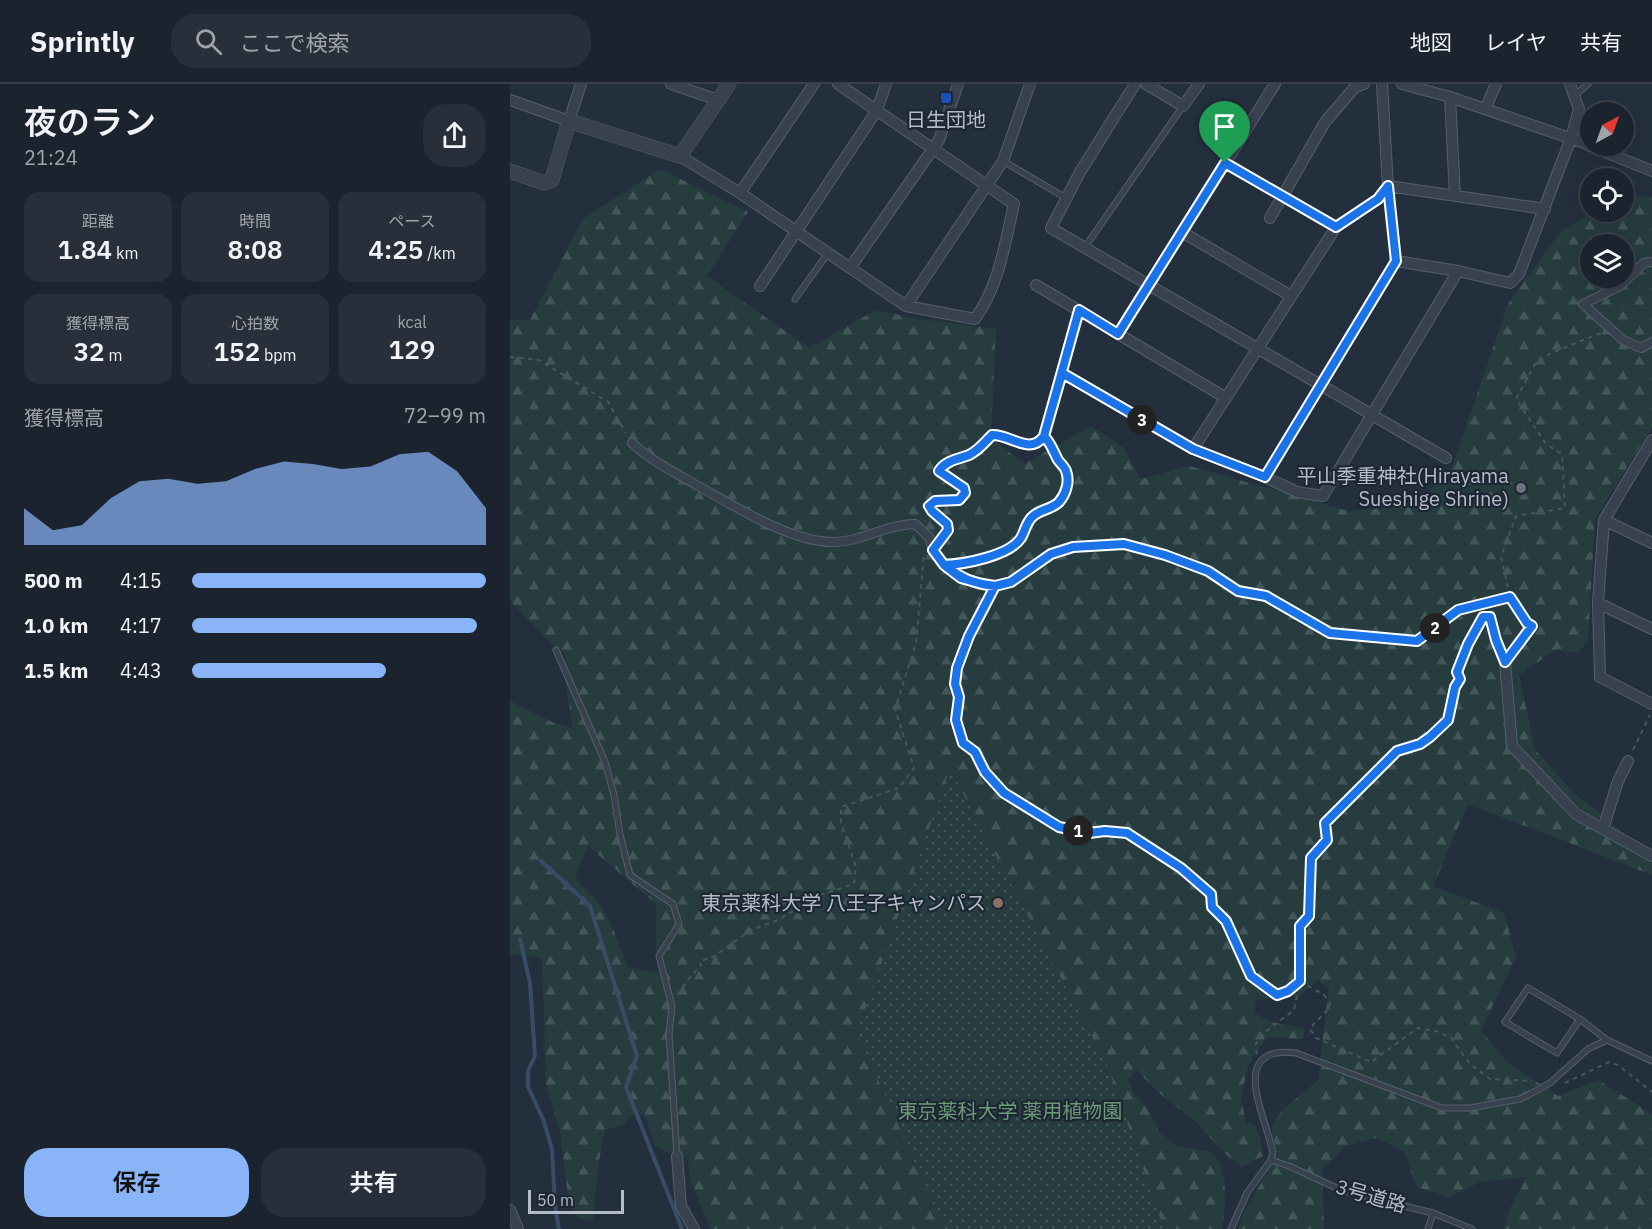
<!DOCTYPE html>
<html lang="ja">
<head>
<meta charset="utf-8">
<style>
	body { margin:0; font-family:"IBM Plex Sans","Noto Sans JP",sans-serif; background:#282f3a; color:#f1f3f6; height:100vh; display:flex; flex-direction:column; font-size:22px; white-space:nowrap }
	* { box-sizing:border-box; margin:0 }
	p { font-size:20px; color:#a0a4aa }
	.icon { flex:none; width:33px; height:33px; fill:none; stroke:currentColor; stroke-width:2; stroke-linecap:round; stroke-linejoin:round }
	.map { position:relative; flex:1; overflow:hidden }
	.drawer { display:flex; flex-direction:column; background:#1b232e; width:510px }
	.drawer>* { flex:none }
	.needle { width:39px; rotate:41deg }
	.buttons { position:absolute; left:1070px; top:18px; display:grid; gap:12px }
	.buttons a { display:grid; place-items:center; width:54px; height:54px; border-radius:50%; background:#1b232e; box-shadow:0 6px 24px #0002,0 0 0 2px #39404a; font-size:30px }
	.scale { position:absolute; left:18px; bottom:15px; width:96px; box-sizing:border-box; padding-left:6px; border:3px solid #b4bcc9; border-top:0; font-size:16px; line-height:21px; white-space:nowrap; color:#b4bcc9; -webkit-text-stroke:4px #1d2633; paint-order:stroke }
	.pin { position:absolute; display:grid; place-items:center; width:51px; height:51px; color:#fff; margin:-62px -26px; border-radius:50% 50% 50% 0; rotate:-45deg; box-shadow:0 0 6px #0007 }
	.pin .icon { rotate:45deg }
	.km { position:absolute; width:30px; height:30px; margin:-15px; border-radius:50%; background:#222; color:#fff; font-size:16px; line-height:30px; text-align:center }
	.round { display:grid; place-items:center; flex:none; width:63px; height:63px; border-radius:24px; background:#282f3a }
	.overview { display:flex; align-items:center; justify-content:space-between; height:102px; padding:0 24px }
	h1 { font-size:33px; font-weight:600; line-height:45px }
	.figures { display:grid; grid-template-columns:repeat(3,1fr); gap:9px; height:102px; padding:6px 24px }
	.figures div { display:grid; align-content:center; border-radius:15px; background:#282f3a; text-align:center }
	.figures b { font-size:26px; font-weight:600 }
	.figures small { font-size:16px; font-weight:400 }
	.figures p { font-size:16px }
	.chart { height:168px; padding:12px 24px }
	.chart p { display:flex; justify-content:space-between }
	.chart svg { width:100%; height:108px; margin-top:6px; fill:#8ab4f8; opacity:.7 }
	.button { display:flex; gap:12px; margin-top:auto; padding:12px 24px }
	.button a { flex:1; height:69px; border-radius:24px; background:#8ab4f8; color:#111; font-size:24px; font-weight:600; line-height:69px; text-align:center }
	.button a+a { background:#282f3a; color:#f1f3f6 }
	ul { padding:0 24px; list-style:none; font-size:20px }
	li { display:grid; grid-template-columns:96px 72px 1fr; align-items:center; height:45px }
	li i { height:15px; border-radius:8px; background:#8ab4f8 }
	header { display:flex; align-items:center; gap:36px; box-sizing:border-box; height:84px; padding:0 30px; background:#1b232e; border-bottom:2px solid #39404a }
	header strong { font-size:28px }
	nav { display:flex; gap:33px; margin-inline-start:auto; font-size:21px }
	.search { width:420px; height:54px; background:#282f3a; display:flex; align-items:center; gap:15px; box-sizing:border-box; padding:0 21px; border-radius:24px; color:#a0a4aa; font-size:22px }
	main { display:flex; flex:1; min-height:0 }
	.map>svg:first-child { display:block }
</style>
</head>
<body>
<header>
<strong>Sprintly</strong>
<div class="search"><svg class="icon" aria-label="search" viewBox="0 0 24 24"><circle cx="10" cy="10" r="6"/><path d="M15 15l6 6"/></svg>ここで検索</div>
<nav><a>地図</a><a>レイヤ</a><a>共有</a></nav>
</header>
<main>
<section class="drawer">
<div class="overview"><div><h1>夜のラン</h1><p>21:24</p></div><a class="round"><svg class="icon" aria-label="share" viewBox="0 0 24 24"><path d="M12 15V3M7 8l5-5 5 5M5 13v7h14v-7"/></svg></a></div>
<div class="figures">
<div><p>距離</p><b>1.84<small> km</small></b></div>
<div><p>時間</p><b>8:08</b></div>
<div><p>ペース</p><b>4:25<small> /km</small></b></div>
</div>
<div class="figures">
<div><p>獲得標高</p><b>32<small> m</small></b></div>
<div><p>心拍数</p><b>152<small> bpm</small></b></div>
<div><p>kcal</p><b>129</b></div>
</div>
<div class="chart"><p><span>獲得標高</span>72–99 m</p>
<svg viewBox="0 0 160 44" preserveAspectRatio="none"><path d="M0 44V29L10 38L20 36L30 25L40 18L50 17L60 19L70 18L80 13L90 10L100 11L110 13L120 12L130 7L140 6L150 14L160 29V44z"/></svg>
</div>
<ul>
<li><b>500 m</b>4:15<i style="width:100%"></i></li>
<li><b>1.0 km</b>4:17<i style="width:97%"></i></li>
<li><b>1.5 km</b>4:43<i style="width:66%"></i></li>
</ul>
<div class="button"><a>保存</a><a>共有</a></div>
</section>
<div class="map">
<svg width="1142" height="1145" viewBox="0 0 1142 1145">
	<defs>
		<pattern id="forest-firs" width="22" height="20" patternUnits="userSpaceOnUse" patternTransform="scale(1.5)"><rect width="22" height="20" fill="#263c3f"/><path d="M5 1l3.5 6h-7zM16 11l3.5 6h-7z" fill="#435659"/></pattern>
		<pattern id="park-dots" width="8" height="8" patternUnits="userSpaceOnUse" patternTransform="scale(1.5)"><rect width="8" height="8" fill="#263c3f"/><path d="M2 2h.1M6 6h.1" fill="none" stroke="#435659" stroke-width="1.8" stroke-linecap="round"/></pattern>
	</defs>
	<rect width="100%" height="100%" fill="#242f3e"/>
	<path fill="url(#forest-firs)" fill-rule="evenodd" d="M150,85L238,128L197,192L299,264L366,226L402,234L486,245L481,353L514,380L581,342L614,364L631,395L679,382L839,427L904,422L942,383L998,220L1050,148L1082,128H1113V110L1142,113V343L1085,435L1078,555L1069,569L1047,565L1009,591L1025,666L1063,708L1142,772V791L958,720L923,802L994,829L1006,873L971,946L997,978L1048,1012L1088,996L1142,1030V1145H994L999,1126L1017,1093L970,1098L939,1113L907,1103L894,1067L867,1054L835,1062L812,1087L814,1145H728L735,1126L768,1070C766,1062 761,1050 762,1042C763,1030 799,1004 809,996L811,968L819,904L807,896L788,913L746,916L744,929L764,939L795,944L793,955L756,953L738,982L731,1014L736,1038L744,1041L750,1053L753,1072L731,1083L712,1067L687,1039L644,1005L627,986L618,995L623,1009L638,1025L649,1048L666,1062L703,1068C719,1091 716,1118 712,1145H201L180,1096L178,1075L145,1063L136,1034L127,1027L114,1040L95,1046L88,1081L83,1137L68,1134L59,1120L50,1048L36,1000L32,874L0,870V617L44,639L63,644L56,602V571L42,560L0,517V236H20L73,135ZM1080,160H1113V194H1080ZM78,762L146,820V869L158,890L118,884L101,839L88,818L65,794Z"/>
	<path fill="url(#park-dots)" d="M440,685L598,983L654,1145H439L431,1138L347,948Z"/>
	<g fill="none" stroke-linecap="round" stroke-linejoin="round">
		<path stroke="#394c67" stroke-width="4" d="M31,777L80,822L127,972L116,1003L172,1145
			M10,855L20,899L25,972L18,987V1003L33,1035L42,1065L45,1122L49,1145"/>
		<g stroke="#565f6c" stroke-width="7">
			<path id="service" d="M1064,12L1078,0
				M493,77L556,114
				M575,163L673,22
				M285,215L318,169
				M46,566L95,678L104,711L110,750L120,791L163,820L169,840L149,872L162,922L159,950L167,1072
				M1070,935L1047,969L995,938L1018,904L1070,935L1097,956
				M761,1076L763,1068L761,1061C753,1027 719,961 786,969L932,1024H960L1010,1015L1020,1010L1040,999L1078,965L1097,956L1142,977
				M761,1076L779,1082L833,1107L923,1129L962,1145
				M721,1145L737,1109L761,1076
				M918,1145L923,1129"/>
		</g>
		<g stroke="#565f6c" stroke-width="10">
			<path id="pedestrian" d="M1142,178L1134,179L1110,202L1073,220L1113,256L1131,264L1142,258
				M122,359C140,376 162,387 183,399C221,420 278,457 321,458C350,459 376,440 405,440L419,453L423,466
				M423,466L438,446L437,440L422,427L419,422L425,417L449,415L455,409L454,404L429,387C437,375 451,376 462,370C469,365 475,354 483,351C501,346 517,376 534,352"/>
		</g>
		<g stroke="#565f6c" stroke-width="12">
			<path id="minor" d="M161,0L208,16
				M625,0L570,88L541,144L936,374
				M636,0L673,22L689,0
				M892,0L940,13L1080,61
				M940,13L945,112
				M0,16L59,37L71,0
				M975,25L986,0
				M1080,62L1142,87
				M170,72L230,109L396,222L465,235C489,202 495,159 504,120L328,0
				M715,79L826,143
				M230,109L304,0
				M760,134L815,38L845,3L854,0
				M672,148L781,212
				M886,177L948,187L1000,199L1009,190L1061,54L1069,25L1060,0
				M340,184L429,56L448,0
				M526,201L716,314
				M250,202L367,26L376,0
				M396,222L493,77L520,0
				M608,250L765,0
				M552,289L683,365L826,143L868,115L878,102L872,0
				M534,352L569,227
				M1142,356L1094,436L1088,519L1090,593L1142,620
				M683,365L755,393L886,177L878,102L1035,125
				M755,393L787,408L813,412L948,187
				M1094,436L1142,459
				M1088,519L1142,545
				M1021,542L995,578L1002,662L1066,730L1142,772
				M1093,745L1108,697L1118,677
				M167,1072L171,1122L184,1145
				M0,1126L8,1145"/>
		</g>
		<g stroke="#565f6c" stroke-width="15">
			<path id="tertiary" d="M0,87L34,99L42,96L59,37L170,72L219,0"/>
		</g>
		<path stroke="#44595c" stroke-width="2" stroke-dasharray="4.5 4.5" stroke-linecap="butt" d="M0,273L29,276L98,318L116,349
			M428,473L434,481L451,494L472,500L485,502L501,498L541,470L563,463L614,460L655,471L698,487L728,507L756,512L820,549L907,557L948,526L1000,513
			M435,481C456,480 501,471 512,453C517,444 517,435 526,429C530,426 535,427 539,425C547,422 555,412 557,404C560,388 548,375 542,361
			M485,502L459,552L447,584L445,600L449,613L446,636L453,659L465,668L475,688L494,709L549,743L579,749L595,747L617,749L671,784L701,810L702,823L716,837L741,892L767,911L778,907L790,897
			M1014,535L1001,517L991,473L1006,432L1055,424L1052,370L1036,360L1006,315L1025,280L1041,269L1091,249
			M1123,666L1140,631
			M790,897L814,911L820,919C816,932 807,934 800,945L806,954L861,978L908,944L926,947L941,954L960,980L980,995L1022,997
			M168,911L177,897L191,881L190,877L203,873L241,846L268,836L310,811L344,800L346,783L331,739V723L389,704L404,684L385,625L406,559L414,470
			M747,970L745,961L755,948L784,926L790,897V842L799,832L801,774L817,756L815,739L887,667L910,660L920,653L938,636L945,603L950,595L947,587L958,560L973,533H980L989,564
			M1055,999L1099,978L1108,981L1142,1008"/>
		<use href="#service" stroke="#38414e" stroke-width="5"/>
		<use href="#pedestrian" stroke="#38414e" stroke-width="8"/>
		<use href="#minor" stroke="#38414e" stroke-width="10"/>
		<use href="#tertiary" stroke="#38414e" stroke-width="14"/>
	</g>
	<g fill="none" stroke-linecap="round" stroke-linejoin="round">
		<g stroke="#fff" stroke-width="12">
			<path id="route" d="M715,79L608,250L569,226L534,352C541,359 543,367 548,376C550,379 555,383 556,387C560,397 556,410 549,418C541,426 530,425 522,433C516,439 515,447 511,454C499,472 455,480 434,481C452,495 462,499 485,502L459,552L447,584L445,600L449,613L446,636L453,659L465,668L475,688L494,709L549,743L579,749L595,747L617,749L671,784L701,810L702,823L716,837L741,892L767,911L778,907L790,897V842L799,832L801,774L817,756L815,739L887,667L910,660L920,653L938,636L945,603L950,595L947,588L958,560L973,533H980L986,556L995,578L1022,542L1017,539L1000,513L948,526L907,557L820,549L756,512L728,507L698,487L655,471L614,460L563,463L541,470L501,498L485,502L472,500L451,494L434,481L423,466L438,446L437,440L422,427L419,422L425,417L449,416L455,409L454,404L429,387C436,376 449,375 459,371C468,367 475,358 482,351C500,350 520,372 534,352L552,289L683,365L755,393L886,177L878,102L868,115L826,143L715,79"/>
		</g>
		<use href="#route" stroke="#1a73e8" stroke-width="8"/>
	</g>
	<rect fill="#1a4fb4" stroke="#1d2633" stroke-width="2" x="430" y="8" width="12" height="12" rx="3"/>
	<circle fill="#6b7280" stroke="#1d2633" stroke-width="2" cx="1011" cy="404" r="6"/>
	<circle fill="#8d6e63" stroke="#1d2633" stroke-width="2" cx="488" cy="819" r="6"/>
	<g text-anchor="middle" stroke-width="4.5" stroke-linejoin="round" paint-order="stroke">
		<g font-size="20" fill="#b4bcc9" stroke="#1d2633" text-anchor="end">
			<text x="436" y="43" text-anchor="middle">日生団地</text>
			<text x="999" y="399">平山季重神社(Hirayama<tspan x="999" dy="23">Sueshige Shrine)</tspan></text>
			<text x="476" y="826">東京薬科大学 八王子キャンパス</text>
		</g>
		<g font-size="20" fill="#6b9a76" stroke="#1d2633">
			<text x="500" y="1034">東京薬科大学 薬用植物園</text>
		</g>
		<g font-size="20" fill="#b4bcc9" stroke="#1d2633">
			<text transform="translate(861 1112) rotate(16)" y="7">3号道路</text>
		</g>
	</g>
</svg>
<div class="buttons">
<a><svg class="needle" viewBox="-14 -14 28 28"><path d="M0-13l5 13h-10z" fill="#e53935"/><path d="M0 13l5-13h-10z" fill="#a0a4aa"/></svg></a>
<a><svg class="icon" aria-label="locate" viewBox="0 0 24 24"><circle cx="12" cy="12" r="6"/><path d="M12 2v4M12 18v4M2 12h4M18 12h4"/></svg></a>
<a><svg class="icon" aria-label="layers" viewBox="0 0 24 24"><path d="M12 4l9 5-9 5-9-5zM3 14l9 5 9-5"/></svg></a>
</div>
<div class="scale">50 m</div>
<div class="pin" style="left:715px;top:79px;background:#1e9e55"><svg class="icon" aria-label="arrive" viewBox="0 0 24 24"><path d="M6 21V4h12l-3 4 3 4H6"/></svg></div>
<b class="km" style="left:568px;top:747px">1</b>
<b class="km" style="left:925px;top:544px">2</b>
<b class="km" style="left:632px;top:336px">3</b>
</div>
</main>
</body>
</html>
